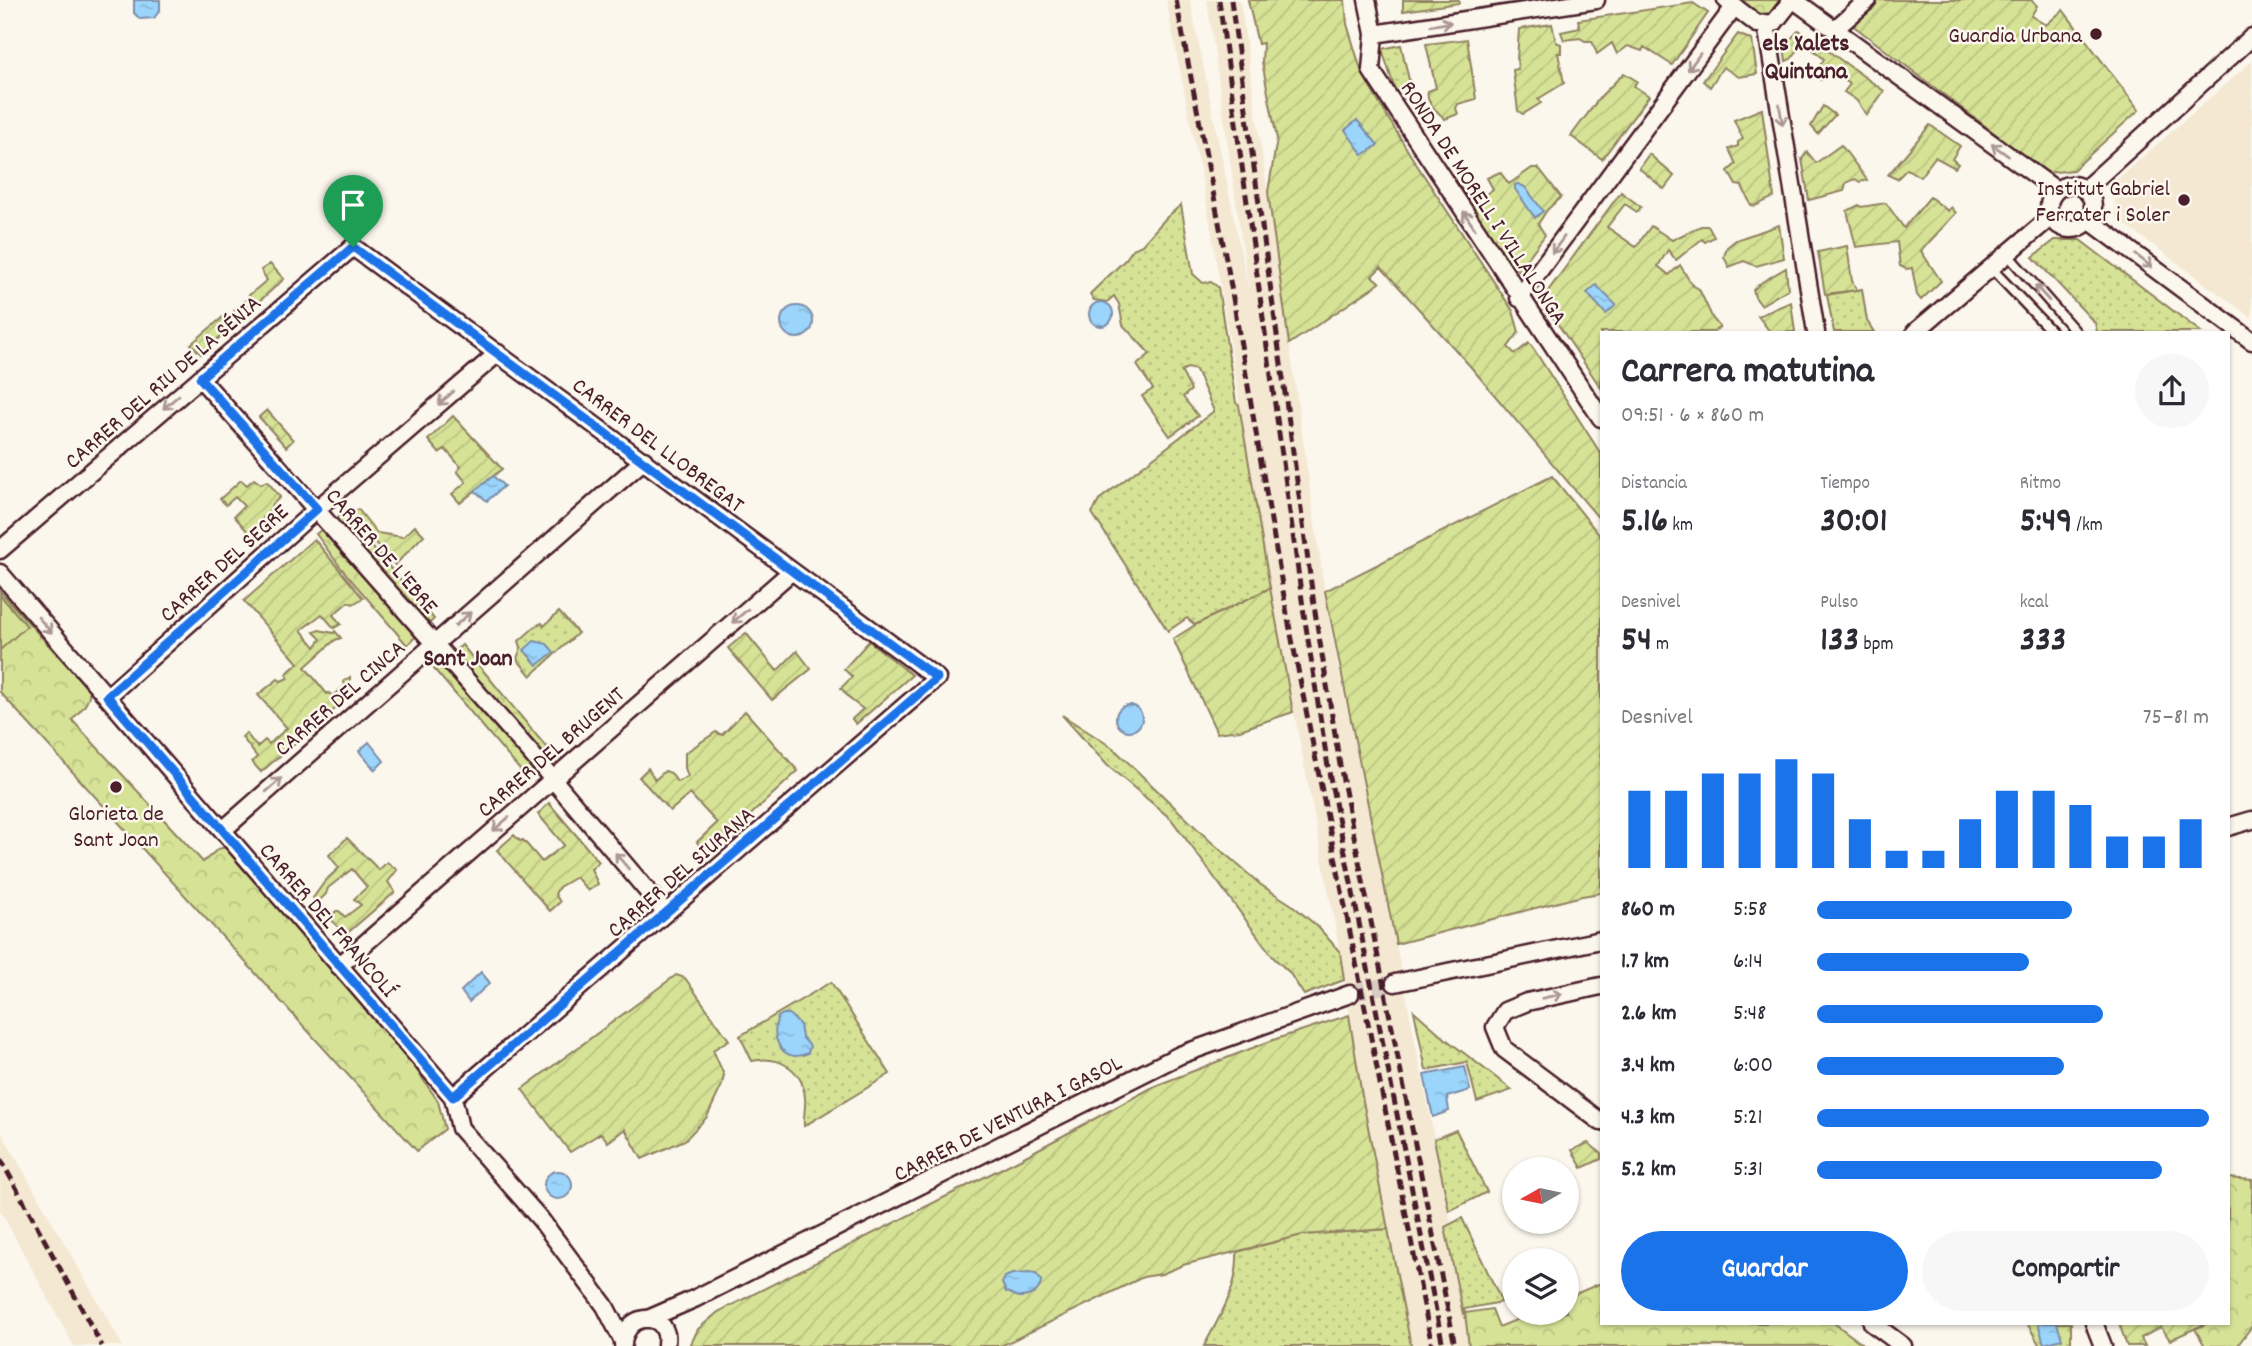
<!DOCTYPE html>
<html lang="es">
<head>
<meta charset="utf-8">
<style>
	body { margin:0; font-family:Dekko,sans-serif; background:#f7f7f7; color:#2b2b33; height:100vh; display:flex; flex-direction:column; font-size:26px; white-space:nowrap }
	* { box-sizing:border-box; margin:0 }
	p { font-size:23px; color:#7c7c81 }
	.icon { flex:none; width:38px; height:38px; fill:none; stroke:currentColor; stroke-width:2; stroke-linecap:round; stroke-linejoin:round }
	.map { position:relative; flex:1; overflow:hidden }
	.sheet { position:absolute; left:1600px; top:331px; width:630px; height:994px; display:flex; flex-direction:column; background:#fff; border-radius:0px; box-shadow:0 2px 5px #0004 }
	.sheet>* { flex:none }
	.needle { width:46px; rotate:261deg }
	.tools { position:absolute; left:1502px; top:1157px; display:grid; gap:14px }
	.tools a { display:grid; place-items:center; width:77px; height:77px; border-radius:50%; background:#fff; box-shadow:0 2px 5px #0004; font-size:35px }
	.pin { position:absolute; display:grid; place-items:center; width:60px; height:60px; color:#fff; margin:-72px -30px; border-radius:50% 50% 50% 0; rotate:-45deg; box-shadow:0 0 7px #0007 }
	.pin .icon { rotate:45deg }
	.round { display:grid; place-items:center; flex:none; width:74px; height:74px; border-radius:37px; background:#f7f7f7 }
	.overview { display:flex; align-items:center; justify-content:space-between; height:119px; padding:0 21px }
	h1 { font-size:38px; font-weight:700; line-height:52px }
	.metrics { display:grid; grid-template-columns:repeat(3,1fr); gap:10px; height:119px; padding:7px 21px }
	.metrics div { display:grid; align-content:center }
	.metrics b { font-size:35px; font-weight:700 }
	.metrics small { font-size:19px; font-weight:400 }
	.metrics p { font-size:19px }
	.chart { height:196px; padding:14px 21px }
	.chart p { display:flex; justify-content:space-between }
	.chart svg { width:100%; height:126px; margin-top:7px; stroke:#1a73e8; stroke-width:6 }
	.primary-button { display:flex; gap:14px; margin-top:auto; padding:14px 21px }
	.primary-button a { flex:1; height:80px; border-radius:42px; background:#1a73e8; color:#fff; font-size:28px; font-weight:700; line-height:80px; text-align:center }
	.primary-button a+a { background:#f7f7f7; color:#2b2b33 }
	ul { padding:0 21px; list-style:none; font-size:23px }
	li { display:grid; grid-template-columns:112px 84px 1fr; align-items:center; height:52px }
	li i { height:18px; border-radius:9px; background:#1a73e8 }
	.map>svg:first-child { display:block }
</style>
</head>
<body>
<div class="map">
<svg width="2252" height="1346" viewBox="0 0 2252 1346">
	<defs>
		<pattern id="grass-dots" width="8" height="8" patternUnits="userSpaceOnUse" patternTransform="scale(1.75)"><rect width="8" height="8" fill="#d6e396"/><path d="M2 2h.1M6 6h.1" fill="none" stroke="#b9c281" stroke-width="1.8" stroke-linecap="round"/></pattern>
		<pattern id="park-crowns" width="20" height="18" patternUnits="userSpaceOnUse" patternTransform="scale(1.75)"><rect width="20" height="18" fill="#d6e396"/><path d="M2 6a3 3 0 1 1 6 0M12 15a3 3 0 1 1 6 0" fill="none" stroke="#b9c281"/></pattern>
		<pattern id="garden-furrows" width="10" height="10" patternUnits="userSpaceOnUse" patternTransform="scale(1.75)"><rect width="10" height="10" fill="#d6e396"/><path d="M-1 1l2-2M0 10L10 0M9 11l2-2" fill="none" stroke="#b9c281"/></pattern>
		<pattern id="water-ripples" width="26" height="14" patternUnits="userSpaceOnUse" patternTransform="scale(1.75)"><rect width="26" height="14" fill="#9bd5fb"/><path d="M2 4q2-2 4 0t4 0M15 11q2-2 4 0t4 0" fill="none" stroke="#87b6d7"/></pattern>
	</defs>
	<rect width="100%" height="100%" fill="#fbf7ec"/>
	<filter id="ink" filterUnits="userSpaceOnUse"><feTurbulence type="fractalNoise" baseFrequency=".0143" numOctaves="2"/><feDisplacementMap in="SourceGraphic" scale="14" xChannelSelector="R" yChannelSelector="G"/><feConvolveMatrix kernelMatrix="1 2 1 2 8 2 1 2 1" color-interpolation-filters="sRGB"/></filter>
	<g filter="url(#ink)">
		<path fill="#f4e8d3" d="M1166,0H1190L1249,292L1207,0H1240L1329,621L1396,944L1475,1346H1411L1362,1096L1340,952L1266,565L1208,211Z
			M2252,61V318L2116,218L2114,182Z
			M0,1130L123,1346H74L0,1210Z"/>
		<path fill="url(#grass-dots)" stroke="#908160" stroke-width="2" d="M1401,45L1412,93L1404,86L1396,93L1382,49Z
			M1181,205L1193,274L1203,283L1211,282L1218,287L1236,403L1239,405L1270,588L1195,625L1187,618L1168,631L1092,513L1100,499L1214,411L1196,370L1187,368L1181,371L1191,390L1183,397L1198,416L1170,436L1142,396L1153,389L1137,365L1150,354L1123,325L1119,304L1114,296L1107,302L1094,300L1090,294L1126,259L1133,249L1142,245L1166,218Z
			M2055,240H2080L2201,332H2097L2095,323L2033,257Z
			M1862,289L1867,321L1874,332H1834L1827,295Z
			M559,612L578,633L531,676L517,659L521,647L519,641L537,625L542,623L544,626Z
			M1062,715L1113,748L1209,840L1261,885L1292,905L1318,927L1340,952L1344,980L1304,995L1289,972L1274,958L1171,819L1107,765Z
			M831,982L890,1074L804,1126C803,1117 806,1107 805,1098C803,1068 778,1055 752,1061L740,1036Z
			M1414,1011L1447,1040L1512,1090L1477,1102L1467,1062L1426,1070Z
			M1456,1130L1487,1192L1449,1211L1434,1139Z
			M1462,1218L1502,1302L1464,1309L1465,1313L1463,1314L1445,1227Z
			M1388,1229L1411,1346H1204C1220,1316 1239,1287 1237,1252L1302,1235Z
			M2027,1323H2071V1346H2040Z"/>
		<path fill="url(#park-crowns)" stroke="#908160" stroke-width="2" d="M1739,0H1780L1770,13L1757,14Z
			M343,513L434,619L407,645L341,568L316,534Z
			M0,591L89,690C91,703 79,711 72,720L203,862L218,849L226,847L231,851L395,1039L438,1101L445,1129L417,1151L0,692Z
			M462,645L552,754L526,777L434,669Z
			M2228,1178L2252,1180V1326L2237,1346H2205L2195,1329L2207,1323H2228Z
			M1601,1283V1323H1834L1865,1346H1469L1465,1313L1492,1309L1499,1327L1533,1313L1566,1312V1298Z"/>
		<path fill="url(#garden-furrows)" stroke="#908160" stroke-width="2" d="M1248,0H1345L1347,24L1361,70L1372,91L1411,156L1513,311L1519,332L1508,347L1515,354L1529,343L1533,348L1601,454V521L1470,366L1381,267L1372,276L1380,283L1289,344L1268,192L1277,139L1262,62L1263,43L1258,44Z
			M1403,0H1459V3L1403,11Z
			M1878,0H2031L2037,6L2031,16L2046,25L2063,10L2139,110L2073,170L2047,173L1851,24Z
			M1693,3L1708,13L1672,65L1644,47L1642,51L1628,46L1617,54L1612,43L1597,54L1592,41H1585L1580,38L1564,40L1561,32L1580,28L1578,20Z
			M1552,24L1556,42L1561,44V53H1558L1564,83L1538,99L1541,103L1523,114L1518,111L1513,70L1518,69L1517,60L1519,29Z
			M1799,30L1884,91L1867,115L1856,100L1844,92L1850,84L1828,70L1821,80L1813,76L1824,59L1804,42L1791,59L1786,61L1784,46Z
			M1738,34L1752,40L1757,74L1739,77L1723,67L1710,87L1703,81Z
			M1467,39L1476,99L1458,104L1456,108L1458,114L1445,119C1437,111 1425,103 1428,91L1436,88L1426,44Z
			M1624,73L1637,81L1634,86L1649,96L1602,159L1571,136L1601,96Z
			M1823,106L1835,115L1818,134L1811,126Z
			M1762,109L1774,197L1755,206L1751,205L1742,186L1736,185L1728,171L1736,164L1729,149L1738,146V142L1743,139L1734,120Z
			M1930,125L1960,146L1952,159L1958,164L1955,168L1935,157L1920,177L1907,169L1897,179L1888,175Z
			M1841,145L1867,180L1860,182L1855,179L1846,183L1844,191L1809,200L1802,159L1807,152L1816,163Z
			M1649,154L1674,176L1664,189L1639,168Z
			M1532,168H1538L1541,171L1561,197L1547,210L1538,224L1545,235L1515,275L1470,206L1493,189L1487,178L1500,172L1509,184Z
			M1621,192L1641,207L1637,212L1625,204L1607,227L1636,247L1651,226L1672,240L1701,226H1708L1714,237L1705,242L1702,239L1676,260L1668,250L1658,266L1669,275L1680,265L1692,285L1699,289L1713,319L1720,327L1713,332H1601V388L1543,302L1545,295Z
			M1930,197L1948,211L1951,207L1956,213L1921,251L1941,281L1921,300L1917,295L1912,268L1906,269L1900,266L1897,242L1856,247L1847,211L1859,205L1861,207L1886,203L1904,228Z
			M1779,225L1784,258L1756,266L1744,261L1729,267L1724,257L1727,247L1736,240Z
			M1847,246L1852,281L1857,290L1825,294L1818,252Z
			M270,264L284,279L201,354L191,344L224,316L227,318L249,297L248,296L267,280L261,270Z
			M1786,268L1788,289L1761,305L1755,297L1753,290L1762,282Z
			M1791,302L1795,332H1770L1758,316Z
			M267,410L293,440L286,447L259,417Z
			M453,416L502,469L460,503L452,494L466,482L457,471L461,467L445,449L439,453L428,440Z
			M1552,476L1601,537V893L1582,896L1396,944L1325,591Z
			M254,479L261,484L267,481L280,497L271,506L272,509L249,533L234,516L244,506L235,497L226,505L220,499L241,480L247,485Z
			M358,509L377,533L403,537L415,526L424,535L395,565L350,514Z
			M314,539L363,598L353,604L348,602L333,615L341,624L334,628L322,614L301,630L315,647L321,639L314,632L319,630L334,633L335,631L341,638L335,640L305,667L327,694L329,693L332,696L345,686L344,681L350,677V683L356,691L261,772L252,762L257,757L242,737L246,733L257,747L265,740L269,744L287,728L258,695L278,679L281,681L288,678L286,674L298,663L244,601Z
			M1270,588L1293,712L1240,730L1217,733L1173,639L1195,625Z
			M746,633L777,671L797,651L811,669L772,700L728,648Z
			M869,641L912,675L856,724L852,719L863,709L851,700L841,688L852,677L844,669Z
			M745,711L798,771L706,856L697,842L717,823L690,794L670,811L639,777L648,768L655,780L665,771L671,773L677,782L688,777L685,768V753L716,732L722,735Z
			M549,803L599,862L591,869L598,884L588,891L576,877L559,887L555,894L560,902L550,911L497,850L514,835L520,841L523,840L542,862L564,845L538,814Z
			M347,838L379,870L387,862L397,870L388,882L395,892L345,935L330,918L336,911H339L345,917L361,905L354,899L367,887L352,869L328,888L326,894L318,902L313,898L326,880L339,868L329,855Z
			M676,975L685,978L729,1040L713,1050L724,1075L722,1085L707,1117L685,1140L642,1159L625,1129L608,1142L601,1133L570,1152L522,1089Z
			M1349,1015L1362,1096L1388,1229L1302,1235L1183,1265L1162,1274L1143,1277L1001,1346H690L698,1329L718,1312L1022,1158L1155,1086L1273,1040Z
			M1588,1143L1601,1153V1159L1582,1168L1572,1150Z
			M2119,1323H2207L2170,1340L2161,1327L2141,1338L2145,1346H2127Z"/>
		<path fill="#d6e396" stroke="#908160" stroke-width="2" d="M0,595L27,626L0,650Z"/>
		<path fill="url(#water-ripples)" stroke="#7b8ca8" stroke-width="2" d="M134,0H160V10L154,18L140,19L134,13Z
			M1357,120L1378,145L1363,155L1345,130Z
			M1518,184L1525,187L1543,211L1535,218L1515,189V185Z
			M1596,285L1616,305L1606,314L1587,293Z
			M1089 314a12 12 0 1 1 24 0a12 12 0 1 1-24 0Z
			M781 322a16 16 0 1 1 32 0a16 16 0 1 1-32 0Z
			M493,476L504,486L487,501L475,491Z
			M534,641L547,644L554,652L537,665L524,650Z
			M1116 718a13 13 0 1 1 26 0a13 13 0 1 1-26 0Z
			M369,742L384,761L375,770L359,751Z
			M481,972L490,983L469,1002L461,991Z
			M783,1014H789L800,1025L802,1037L810,1046L808,1053C783,1065 769,1038 778,1017Z
			M1465,1067L1470,1090L1447,1097L1449,1111L1433,1117L1424,1075Z
			M544 1185a14 14 0 1 1 28 0a14 14 0 1 1-28 0Z
			M1030,1273L1036,1274L1041,1280C1041,1290 1033,1296 1022,1297C1016,1298 1012,1293 1006,1292L1002,1283L1005,1277L1012,1274Z
			M2038,1323H2057L2062,1339L2044,1344Z"/>
		<g fill="none" stroke-linecap="round" stroke-linejoin="round">
			<path stroke="#d8ccc5" stroke-width="16" stroke-dasharray="16 8" stroke-linecap="butt" d="M1350,994L1395,983"/>
			<g stroke="#4a1f2b" stroke-width="13">
				<path id="service" d="M2008,255L2076,332
					M1992,269L2052,332"/>
			</g>
			<g stroke="#4a1f2b" stroke-width="21">
				<path id="minor" d="M1367,0L1374,34L1371,70L1601,418
					M1726,0L1757,24L1774,23L1792,0
					M1794,0L2056,190
					M1766,24L1816,332
					M1835,29L1868,0
					M1374,34L1596,0
					M2049 207a22 22 0 1 1 44 0a22 22 0 1 1-44 0Z
					M2085,189L2252,37
					M2089,220L2252,341
					M1519,298L1734,7
					M1915,332L2051,217
					M200,378L529,751L666,913
					M0,550L353,247L937,678L453,1097
					M0,573L453,1097L460,1128L541,1220L605,1306L623,1341
					M108,696L317,509L498,353
					M2228,827L2252,820
					M223,830L644,460
					M339,966L792,571
					M1395,983L1601,940
					M1601,986L1527,1002L1505,1011L1495,1027L1504,1049L1601,1122
					M648,1319L694,1299L1180,1055L1350,994
					M1872,1323L1903,1346
					M2094,1323L2103,1346
					M623,1345C624,1315 660,1310 666,1334C667,1338 666,1342 666,1346"/>
			</g>
			<use href="#service" stroke="#fbf7ec" stroke-width="8"/>
			<use href="#minor" stroke="#fbf7ec" stroke-width="16"/>
			<path stroke="#4a1f2b" stroke-width="5" stroke-dasharray="10 5" stroke-linecap="butt" d="M1176,0L1228,269L1287,614L1432,1346
				M1219,0L1304,614L1328,767L1443,1346
				M1231,0L1315,612L1340,765L1455,1346
				M0,1158L102,1346"/>
		</g>
		<defs><path id="oneway-shaft" d="M-6 0H5M1.5-3L5.5 0L1.5 3" fill="none" stroke-width="1.6" stroke-linecap="round" stroke-linejoin="round" transform="scale(1.75)"/></defs>
		<g stroke="#ab9695">
			<use href="#oneway-shaft" transform="translate(1441 24) rotate(-9)"/>
			<use href="#oneway-shaft" transform="translate(1694 62) rotate(126)"/>
			<use href="#oneway-shaft" transform="translate(1781 115) rotate(81)"/>
			<use href="#oneway-shaft" transform="translate(2000 150) rotate(-144)"/>
			<use href="#oneway-shaft" transform="translate(1469 220) rotate(-123)"/>
			<use href="#oneway-shaft" transform="translate(1558 245) rotate(126)"/>
			<use href="#oneway-shaft" transform="translate(2144 261) rotate(37)"/>
			<use href="#oneway-shaft" transform="translate(2042 293) rotate(-132)"/>
			<use href="#oneway-shaft" transform="translate(446 398) rotate(139)"/>
			<use href="#oneway-shaft" transform="translate(171 402) rotate(139)"/>
			<use href="#oneway-shaft" transform="translate(740 616) rotate(139)"/>
			<use href="#oneway-shaft" transform="translate(463 619) rotate(-41)"/>
			<use href="#oneway-shaft" transform="translate(45 625) rotate(49)"/>
			<use href="#oneway-shaft" transform="translate(274 785) rotate(-41)"/>
			<use href="#oneway-shaft" transform="translate(501 824) rotate(139)"/>
			<use href="#oneway-shaft" transform="translate(622 861) rotate(-130)"/>
			<use href="#oneway-shaft" transform="translate(1552 996) rotate(-13)"/>
		</g>
	</g>
	<g fill="none" stroke-linecap="round" stroke-linejoin="round" filter="url(#ink)">
		<g stroke="#fff" stroke-width="14">
			<path id="route" d="M353,247L937,678L453,1097L107,696L317,509L200,378Z"/>
		</g>
		<use href="#route" stroke="#1a73e8" stroke-width="9"/>
	</g>
	<g fill="#4a1f2b" stroke="#fbf7ec" stroke-width="2.5">
		<circle cx="2096" cy="34" r="7"/>
		<circle cx="2184" cy="200" r="7"/>
		<circle cx="116" cy="787" r="7"/>
	</g>
	<g text-anchor="middle" stroke-width="5" stroke-linejoin="round" paint-order="stroke">
		<g font-size="23" fill="#4a1f2b" stroke="#fbf7ec" text-anchor="end">
			<text x="2082" y="42">Guardia Urbana</text>
			<text x="2170" y="195">Institut Gabriel<tspan x="2170" dy="26">Ferrater i Soler</tspan></text>
			<text x="116" y="820" text-anchor="middle">Glorieta de<tspan x="116" dy="26">Sant Joan</tspan></text>
		</g>
		<g font-size="23" fill="#4a1f2b" stroke="#fbf7ec">
			<text transform="translate(1485 202) rotate(57)" y="8">RONDA DE MORELL I VILLALONGA</text>
			<text transform="translate(162 381) rotate(-41)" y="8">CARRER DEL RIU DE LA SÉNIA</text>
			<text transform="translate(659 444) rotate(37)" y="8">CARRER DEL LLOBREGAT</text>
			<text transform="translate(383 550) rotate(49)" y="8">CARRER DE L'EBRE</text>
			<text transform="translate(223 562) rotate(-42)" y="8">CARRER DEL SEGRE</text>
			<text transform="translate(339 697) rotate(-41)" y="8">CARRER DEL CINCA</text>
			<text transform="translate(550 751) rotate(-41)" y="8">CARRER DEL BRUGENT</text>
			<text transform="translate(680 871) rotate(-41)" y="8">CARRER DEL SIURANA</text>
			<text transform="translate(329 919) rotate(49)" y="8">CARRER DEL FRANCOLÍ</text>
			<text transform="translate(1007 1117) rotate(-27)" y="8">CARRER DE VENTURA I GASOL</text>
		</g>
		<g font-size="24" font-weight="bold" fill="#4a1f2b" stroke="#fbf7ec">
			<text x="1806" y="50">els Xalets<tspan x="1806" dy="28">Quintana</tspan></text>
			<text x="468" y="665">Sant Joan</text>
		</g>
	</g>
</svg>
<div class="tools">
<a><svg class="needle" viewBox="-14 -14 28 28"><path d="M0-13l5 13h-10z" fill="#e53935"/><path d="M0 13l5-13h-10z" fill="#7c7c81"/></svg></a>
<a><svg class="icon" aria-label="layers" viewBox="0 0 24 24"><path d="M12 4l9 5-9 5-9-5zM3 14l9 5 9-5"/></svg></a>
</div>
<div class="pin" style="left:353px;top:247px;background:#1e9e55"><svg class="icon" aria-label="arrive" viewBox="0 0 24 24"><path d="M6 21V4h12l-3 4 3 4H6"/></svg></div>
<section class="sheet">
<div class="overview"><div><h1>Carrera matutina</h1><p>09:51 · 6 × 860 m</p></div><a class="round"><svg class="icon" aria-label="share" viewBox="0 0 24 24"><path d="M12 15V3M7 8l5-5 5 5M5 13v7h14v-7"/></svg></a></div>
<div class="metrics">
<div><p>Distancia</p><b>5.16<small> km</small></b></div>
<div><p>Tiempo</p><b>30:01</b></div>
<div><p>Ritmo</p><b>5:49<small> /km</small></b></div>
</div>
<div class="metrics">
<div><p>Desnivel</p><b>54<small> m</small></b></div>
<div><p>Pulso</p><b>133<small> bpm</small></b></div>
<div><p>kcal</p><b>333</b></div>
</div>
<div class="chart"><p><span>Desnivel</span>75–81 m</p>
<svg viewBox="0 0 160 44" preserveAspectRatio="none"><path d="M5 44V17M15 44V17M25 44V11M35 44V11M45 44V6M55 44V11M65 44V27M75 44V38M85 44V38M95 44V27M105 44V17M115 44V17M125 44V22M135 44V33M145 44V33M155 44V27"/></svg>
</div>
<ul>
<li><b>860 m</b>5:58<i style="width:65%"></i></li>
<li><b>1.7 km</b>6:14<i style="width:54%"></i></li>
<li><b>2.6 km</b>5:48<i style="width:73%"></i></li>
<li><b>3.4 km</b>6:00<i style="width:63%"></i></li>
<li><b>4.3 km</b>5:21<i style="width:100%"></i></li>
<li><b>5.2 km</b>5:31<i style="width:88%"></i></li>
</ul>
<div class="primary-button"><a>Guardar</a><a>Compartir</a></div>
</section>
</div>
</body>
</html>
